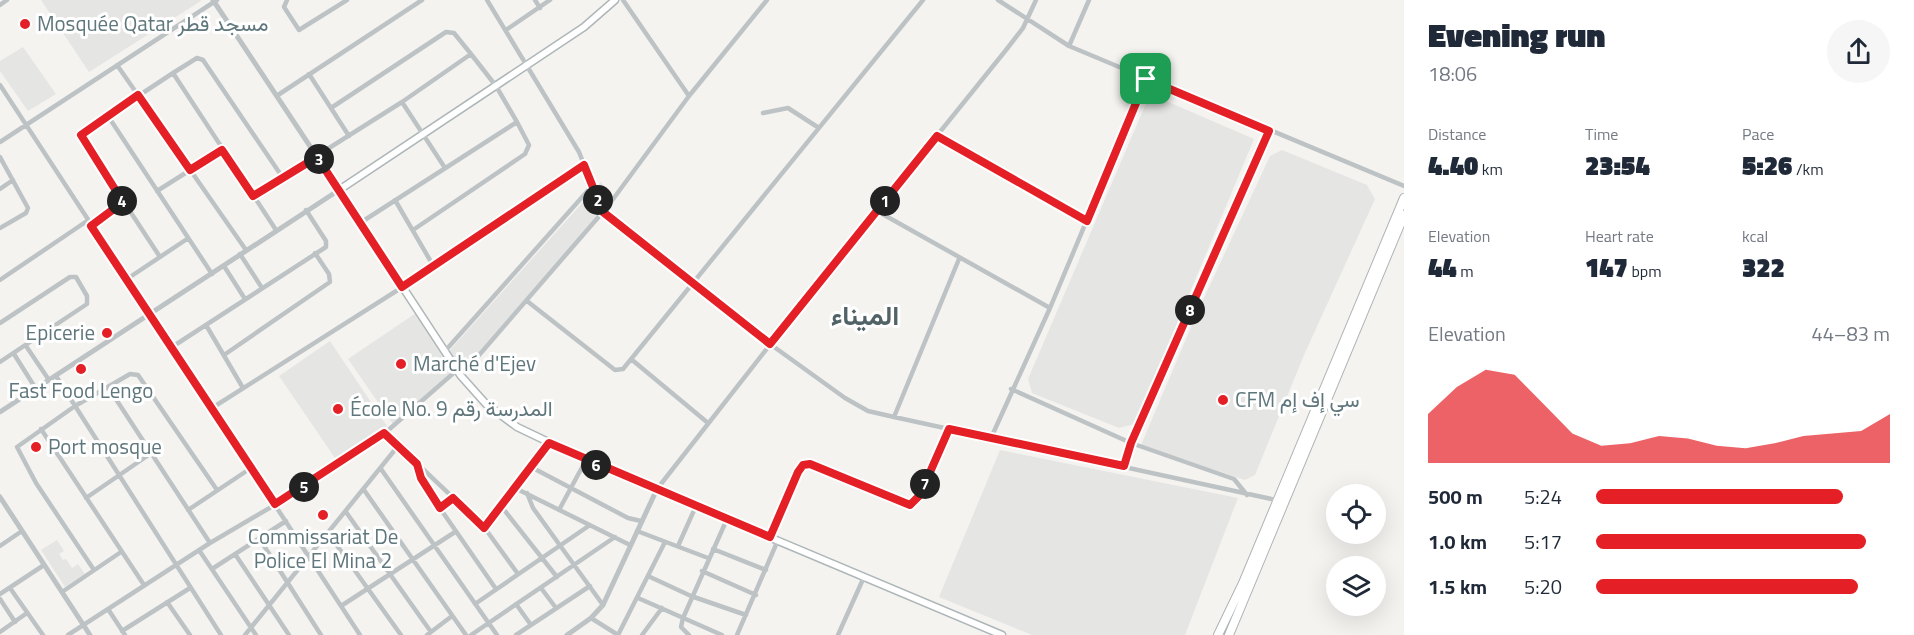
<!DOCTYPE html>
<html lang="en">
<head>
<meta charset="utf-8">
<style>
	body { margin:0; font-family:"Titillium Web",Vazirmatn,sans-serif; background:#f6f6f7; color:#1f2937; height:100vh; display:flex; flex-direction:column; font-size:22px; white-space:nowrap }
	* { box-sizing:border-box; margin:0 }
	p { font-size:20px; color:#747a83 }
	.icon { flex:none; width:33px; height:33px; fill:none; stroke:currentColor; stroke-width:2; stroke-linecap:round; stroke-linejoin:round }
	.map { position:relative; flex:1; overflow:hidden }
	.drawer { display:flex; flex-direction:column; background:#fff; width:510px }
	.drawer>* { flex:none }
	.fabs { position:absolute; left:1326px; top:484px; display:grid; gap:12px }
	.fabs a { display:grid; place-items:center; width:60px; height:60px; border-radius:50%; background:#fff; box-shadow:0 6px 24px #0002; font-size:30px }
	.pin { position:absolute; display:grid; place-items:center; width:51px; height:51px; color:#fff; margin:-26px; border-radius:12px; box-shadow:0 3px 9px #0006 }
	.km { position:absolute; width:30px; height:30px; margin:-15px; border-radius:50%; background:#222; color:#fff; font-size:16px; line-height:30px; text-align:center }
	.round { display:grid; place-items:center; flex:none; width:63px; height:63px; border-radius:32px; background:#f6f6f7 }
	.head { display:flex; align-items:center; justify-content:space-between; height:102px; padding:0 24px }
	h1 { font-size:33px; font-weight:800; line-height:45px }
	.stats { display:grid; grid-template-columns:repeat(3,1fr); gap:9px; height:102px; padding:6px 24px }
	.stats div { display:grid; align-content:center }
	.stats b { font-size:26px; font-weight:800 }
	.stats small { font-size:16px; font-weight:400 }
	.stats p { font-size:16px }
	.chart { height:168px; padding:12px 24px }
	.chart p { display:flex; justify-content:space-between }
	.chart svg { width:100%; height:108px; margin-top:6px; fill:#e42026; opacity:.7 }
	ul { padding:0 24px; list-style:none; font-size:20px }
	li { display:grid; grid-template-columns:96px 72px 1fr; align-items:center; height:45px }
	li i { height:15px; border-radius:8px; background:#e42026 }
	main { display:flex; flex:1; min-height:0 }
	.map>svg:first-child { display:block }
</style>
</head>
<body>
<main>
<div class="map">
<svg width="1404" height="635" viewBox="0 0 1404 635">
	<rect width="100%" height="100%" fill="#f5f3f0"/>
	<path fill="#e5e5e4" d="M41,0H201V1L89,72Z
		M23,47L56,94L28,111L0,71V61Z
		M1150,94L1254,139L1135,424L1119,428L1032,393L1028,379Z
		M1282,150L1367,185L1375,199L1304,355L1255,475L1245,480L1141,445L1197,313L1270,156Z
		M601,182L612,198L463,372L449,351Z
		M416,313L453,370L393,424L348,359Z
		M330,341L387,426L337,461L279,376Z
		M1000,450L1238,498L1185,635H1032L939,597Z
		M57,540L64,551L59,554L63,560L66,559L72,568L78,564L85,574L65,587L41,550Z"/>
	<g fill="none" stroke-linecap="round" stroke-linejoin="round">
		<g stroke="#adb6b8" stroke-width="9">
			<path id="secondary" d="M615,0L584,27L339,190L461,376L486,404L517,427L586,460L1002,635"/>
		</g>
		<g stroke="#aeb4b6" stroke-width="10">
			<path id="trunk" d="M1218,635L1243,583L1404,198
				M1229,635L1404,215"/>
		</g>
		<path stroke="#bdc3c5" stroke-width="4.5" d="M287,0L284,7L299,30L347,0
			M487,0L579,152L603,212L770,344L845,398L868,411L894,417L1276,500
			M535,0L540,8
			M623,0L689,96
			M998,0L1069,46L1404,186
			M0,5L7,0
			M506,30L550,0
			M1069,46L1089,0
			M117,65L246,250
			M173,73L197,58L203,60L283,178
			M309,74L349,136
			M0,85L360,635
			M278,95L422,0
			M402,102L445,168
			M331,108L446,32L454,33L471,54
			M763,113L788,108L819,128
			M108,116L83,133L82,138L160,257
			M937,136L1087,221
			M0,142L217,0
			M0,157L28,208L26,213L0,228
			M0,189L13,180
			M157,191L222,150
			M253,196L402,102L471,54L496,86L517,122L360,223
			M395,200L434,267
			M877,211L1050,308
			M91,226L123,202
			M413,230L525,154L529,145L517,122
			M240,254L262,288
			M224,266L245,299
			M212,274L108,116L173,73L276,230
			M127,279L187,239
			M0,280L87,221
			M527,301L615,370L623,369L923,0
			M0,323L70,277H76L87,296V304L0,362
			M206,325L243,388
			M26,346L49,380
			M172,347L326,247V241L306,210
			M445,351L592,186
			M14,354L36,389
			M224,355L330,282L329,274L315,253
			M631,359L708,423
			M56,376L221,635
			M461,376L608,206L689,96L767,0
			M108,387L210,543
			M1011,389L1131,443L1234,479L1247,495
			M212,408L434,267L584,165
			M894,417L959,259
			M41,429L144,585
			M385,433L484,527L518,574
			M991,438L1050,308L1146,79
			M417,464L426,488L496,589
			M1124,466L1131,443L1269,131
			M531,467L628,518L641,521
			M381,469L497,635
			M515,488L630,545
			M657,489L823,277L1006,50L1023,28L1036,0
			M364,490L466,635
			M527,493L533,508L603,605
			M86,498L150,454
			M501,506L557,577
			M440,508L453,498
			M188,510L251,468
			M559,510L586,460
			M346,512L431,632
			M484,527L549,443
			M637,531L708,558
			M328,533L401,635
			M770,537L798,472L803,466L810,464L910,505L920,495L949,429
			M259,538L321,635
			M0,546L22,531
			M678,546L696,506
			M713,549L766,570
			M199,550L256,635
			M235,554L289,635
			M212,569L286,521
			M94,570L36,483L17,447L75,406L130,374L138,375L217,490
			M702,571L756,595
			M648,576L691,596L746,615
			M10,588L43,635
			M541,588L556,608
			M62,592L121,552
			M0,594L44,565
			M638,598L722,635
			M0,599L15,622
			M167,602L190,635
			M475,604L590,525
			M516,604L531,625
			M341,606L455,532
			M108,609L125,635
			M591,618L618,635
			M122,631L190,588
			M0,632L27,613
			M68,635L210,543L295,493L385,433L457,370
			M245,635L398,446
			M427,635L452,616
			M471,635L615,537
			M516,635L590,586
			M618,635L665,542
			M642,635L662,608
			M689,635L681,627L683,618L727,519
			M737,635L778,540
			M838,635L864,577"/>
		<path stroke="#bdc3c5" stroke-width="5" d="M0,412L339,190L213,0
			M0,497L90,635
			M567,635L591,618L603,605L657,489"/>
		<use href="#secondary" stroke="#fff" stroke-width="6"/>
		<use href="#trunk" stroke="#fff" stroke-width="8"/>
	</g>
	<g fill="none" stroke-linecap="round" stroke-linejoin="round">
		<g stroke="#fff" stroke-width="12">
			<path id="route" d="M1146,79L1269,131L1131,443L1124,466L949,429L920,495L910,505L810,464L803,465L798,472L770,537L549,443L484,528L453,498L440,508L421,478L417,464L384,433L275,504L91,226L123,202L81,135L138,95L190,170L222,150L253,196L317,157L402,287L584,165L603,212L770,344L937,136L1087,221Z"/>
		</g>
		<use href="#route" stroke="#e42026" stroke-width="8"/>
	</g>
	<g fill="#e42026" stroke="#fff" stroke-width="2">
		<circle cx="25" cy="24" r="6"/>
		<circle cx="107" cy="333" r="6"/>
		<circle cx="401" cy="364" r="6"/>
		<circle cx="81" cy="369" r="6"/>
		<circle cx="1223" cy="400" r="6"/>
		<circle cx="338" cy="409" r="6"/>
		<circle cx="36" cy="447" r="6"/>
		<circle cx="323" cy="515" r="6"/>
	</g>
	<g text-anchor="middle" stroke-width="6" stroke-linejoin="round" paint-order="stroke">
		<g font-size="21" fill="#5f777c" stroke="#fff" text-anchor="start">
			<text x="37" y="31">Mosquée Qatar مسجد قطر</text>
			<text x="95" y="340" text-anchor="end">Epicerie</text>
			<text x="413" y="371">Marché d'Ejev</text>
			<text x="81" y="398" text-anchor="middle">Fast Food Lengo</text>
			<text x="1235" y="407">CFM سي إف إم</text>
			<text x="350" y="416">École No. 9 المدرسة رقم</text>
			<text x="48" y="454">Port mosque</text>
			<text x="323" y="544" text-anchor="middle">Commissariat De<tspan x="323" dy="24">Police El Mina 2</tspan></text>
		</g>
		<g font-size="27" font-weight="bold" fill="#516367" stroke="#fff">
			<text x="865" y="325">الميناء</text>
		</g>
	</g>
</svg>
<div class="fabs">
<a><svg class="icon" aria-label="locate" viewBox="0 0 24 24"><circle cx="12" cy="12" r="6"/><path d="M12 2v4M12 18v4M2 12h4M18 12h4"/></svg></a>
<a><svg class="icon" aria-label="layers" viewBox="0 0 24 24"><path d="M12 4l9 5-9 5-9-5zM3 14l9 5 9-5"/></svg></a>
</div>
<div class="pin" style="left:1146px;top:79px;background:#1e9e55"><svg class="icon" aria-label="arrive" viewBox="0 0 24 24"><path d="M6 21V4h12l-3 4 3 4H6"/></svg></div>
<b class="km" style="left:885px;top:201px">1</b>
<b class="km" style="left:598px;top:200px">2</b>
<b class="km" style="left:319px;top:159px">3</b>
<b class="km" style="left:122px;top:201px">4</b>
<b class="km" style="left:304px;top:487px">5</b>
<b class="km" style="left:596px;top:465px">6</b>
<b class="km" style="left:925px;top:484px">7</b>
<b class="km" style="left:1190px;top:310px">8</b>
</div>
<section class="drawer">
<div class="head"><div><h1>Evening run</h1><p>18:06</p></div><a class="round"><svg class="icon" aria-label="share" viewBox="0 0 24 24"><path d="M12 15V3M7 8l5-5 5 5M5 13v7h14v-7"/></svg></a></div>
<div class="stats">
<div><p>Distance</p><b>4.40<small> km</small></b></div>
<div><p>Time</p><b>23:54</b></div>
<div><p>Pace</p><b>5:26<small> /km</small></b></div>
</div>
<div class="stats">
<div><p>Elevation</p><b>44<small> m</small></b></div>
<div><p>Heart rate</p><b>147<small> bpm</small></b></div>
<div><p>kcal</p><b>322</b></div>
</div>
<div class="chart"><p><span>Elevation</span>44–83 m</p>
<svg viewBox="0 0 160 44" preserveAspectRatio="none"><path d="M0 44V24L10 13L20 6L30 8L40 20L50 32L60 37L70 36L80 33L90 34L100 37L110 38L120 36L130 33L140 32L150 31L160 24V44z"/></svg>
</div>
<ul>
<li><b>500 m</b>5:24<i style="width:84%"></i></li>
<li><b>1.0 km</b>5:17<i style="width:92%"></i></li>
<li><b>1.5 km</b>5:20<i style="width:89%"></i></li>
</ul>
</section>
</main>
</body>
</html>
